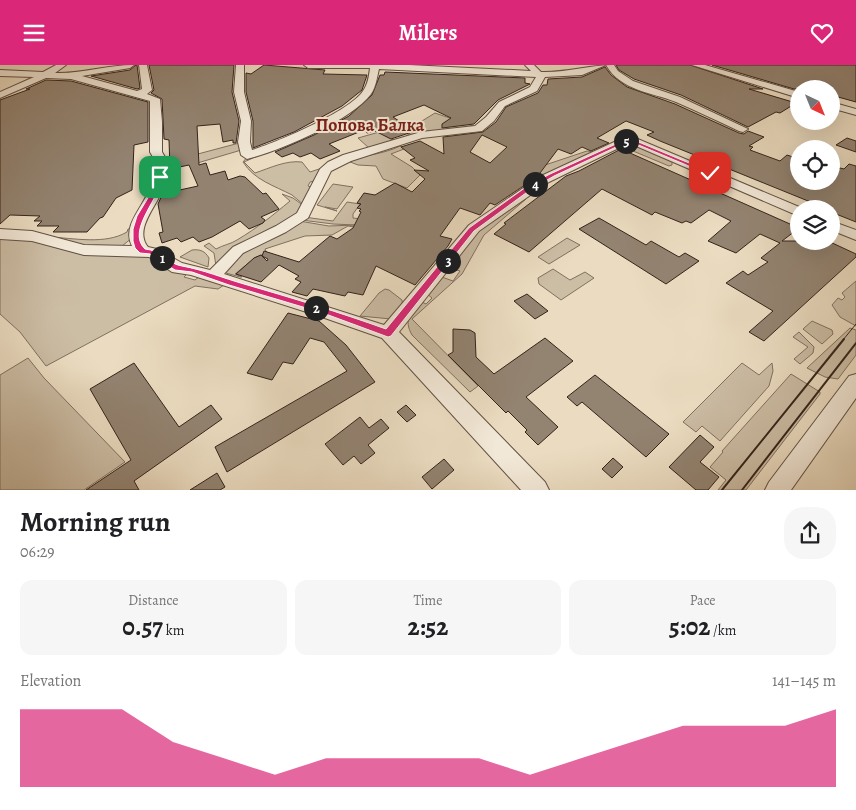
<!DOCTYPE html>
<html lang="en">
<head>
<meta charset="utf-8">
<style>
	body { margin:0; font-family:Alegreya,serif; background:#f6f6f6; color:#202124; height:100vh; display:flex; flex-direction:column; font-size:19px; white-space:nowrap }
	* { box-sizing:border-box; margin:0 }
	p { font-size:16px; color:#757577 }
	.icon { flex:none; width:28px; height:28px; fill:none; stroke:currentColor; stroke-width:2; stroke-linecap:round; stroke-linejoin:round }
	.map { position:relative; height:425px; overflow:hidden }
	.side { display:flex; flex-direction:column; background:#fff; flex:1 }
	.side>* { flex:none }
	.needle { width:32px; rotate:137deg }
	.tools { position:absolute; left:790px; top:15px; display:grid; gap:10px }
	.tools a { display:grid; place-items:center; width:50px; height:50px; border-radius:50%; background:#fff; box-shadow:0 5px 20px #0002; font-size:25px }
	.pin { position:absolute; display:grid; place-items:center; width:42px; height:42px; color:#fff; margin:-21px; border-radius:10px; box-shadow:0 2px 8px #0006 }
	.km { position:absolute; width:25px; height:25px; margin:-12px; border-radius:50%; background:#222; color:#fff; font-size:14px; line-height:25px; text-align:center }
	.round { display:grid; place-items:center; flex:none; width:52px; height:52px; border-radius:20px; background:#f6f6f6 }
	.summary { display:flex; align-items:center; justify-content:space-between; height:85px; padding:0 20px }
	h1 { font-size:28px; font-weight:600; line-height:38px }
	.metrics { display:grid; grid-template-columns:repeat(3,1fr); gap:8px; height:85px; padding:5px 20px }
	.metrics div { display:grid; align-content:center; border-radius:12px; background:#f6f6f6; text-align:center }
	.metrics b { font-size:25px; font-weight:600 }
	.metrics small { font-size:14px; font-weight:400 }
	.metrics p { font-size:14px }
	.chart { height:140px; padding:10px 20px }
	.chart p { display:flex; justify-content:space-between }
	.chart svg { width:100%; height:90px; margin-top:5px; fill:#db2777; opacity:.7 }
	header { display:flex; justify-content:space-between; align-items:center; height:65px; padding:0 20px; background:#db2777; color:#fff; font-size:22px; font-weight:600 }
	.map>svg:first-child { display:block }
</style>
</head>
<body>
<header><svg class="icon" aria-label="menu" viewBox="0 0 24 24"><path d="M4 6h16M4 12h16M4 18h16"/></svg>Milers<svg class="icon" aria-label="heart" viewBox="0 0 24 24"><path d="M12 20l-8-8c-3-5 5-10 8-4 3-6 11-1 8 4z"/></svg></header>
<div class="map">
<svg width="856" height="425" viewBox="0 0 856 425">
	<rect width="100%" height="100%" fill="#ebdcc1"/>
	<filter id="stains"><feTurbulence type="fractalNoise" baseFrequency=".004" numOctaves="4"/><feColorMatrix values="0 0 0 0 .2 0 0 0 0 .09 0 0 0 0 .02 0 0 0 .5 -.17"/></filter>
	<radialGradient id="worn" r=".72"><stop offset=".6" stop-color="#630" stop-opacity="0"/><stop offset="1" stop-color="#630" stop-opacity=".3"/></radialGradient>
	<path fill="#ccbda5" stroke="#807060" d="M435,48L476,62L406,71L412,67L404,59L422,56Z
		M390,64L384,70L395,76L370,84L358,73Z
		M243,77V84L238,86L194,99V90Z
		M282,80L244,97L255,108C270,103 286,95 302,97L310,107L322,103L314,116L310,117L308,121L311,122L304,140C300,137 296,133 292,130C275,121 254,115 243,97L248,91Z
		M400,81L404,84L391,89L412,102L420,110L407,123L383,114L376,101L358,100L345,95C363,91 384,89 400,81Z
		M621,81C640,79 655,88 672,96V100L669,101Z
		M587,86L595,87L538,114L530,109L545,100Z
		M333,119L353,122L337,144L325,142L337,146L317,140Z
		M282,129L293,133L304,141L300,147L216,201L214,188L204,181L209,178L216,184C223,180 231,179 237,175C257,163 272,151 290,136Z
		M521,131L526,134L484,170L462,209L412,254L478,321L470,327L412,270C403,254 411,249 420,236L426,239L432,233L426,228L439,211L453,216L460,206L446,201L475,164Z
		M347,137L360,139L353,149V153L370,155L354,162L348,161L332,170L305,171L265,184L267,188L256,192L235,209L242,212H240L226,208L225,205L242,188L299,156L329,161L356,160L333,159L301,155L304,152L333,156Z
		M133,163L132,173L117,185L82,183L49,172C74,173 105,180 127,167L128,164Z
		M0,167L35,175L140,187L188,208L184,212L195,215L200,211L224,220L218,224L195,221L46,301L20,267L0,249Z
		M567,173L580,180L549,199L538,192Z
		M192,185C200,184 205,186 209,193L208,202L180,192Z
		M553,204L570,215L585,207L594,213L561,235L539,219L538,213Z
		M856,216V261L840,252L832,240L838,233L842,235L845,232L842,228Z
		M385,224L389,225L402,235L403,245L391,254L360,251L379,228Z
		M812,256L832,265L833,269L822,279L803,264Z
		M850,263L856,265V290L838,314L825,312L807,303Z
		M799,267L814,282L813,288L800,299L794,294L808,282L793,272Z
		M28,293L44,313L125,397L84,425H0V310Z
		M742,298L759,310L772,298L773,306L769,321L720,376L702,361L696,367L683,357Z
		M791,309L820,327V329L746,425H718L726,415L710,402L723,387L722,386Z"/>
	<path fill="#938371" stroke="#34231b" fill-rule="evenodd" d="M136,0H137L140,23L137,24L91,11L130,5Z
		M149,0H234L232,27L239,56L236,78H233V75L223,77L220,59L197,61L199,100L206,98L210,110L225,106L228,115L240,111L245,112L263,129L266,128L279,144L261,152L265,155L263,158L249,164L240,156L212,172L199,177L193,172L181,177L177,173L162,178L159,168L163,167L158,139L164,126L174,123L175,126L198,121L189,100L170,104L169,75L164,74L162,34L151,28L154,25Z
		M264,0L325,5L323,9L367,10L362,25L342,41L294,67L253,83V56L246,27V8L251,9Z
		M616,0H690L763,24H749L796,38L780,48L776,47L748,62L681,30L634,14L619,5Z
		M712,0H856V37L831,30V24H794Z
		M605,2L611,10L627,22L675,39L739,68L744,69L748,66L764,72L749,81L753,82L750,85L780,96L787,90L799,94V116H831V112L840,103L844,104L849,99L856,101V157L831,147V144H814L818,140L660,76L647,70L654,67L626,56L597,73L609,78L591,86L582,82L571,89L558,84L537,112L495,140L490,138L480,150L460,143L440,171L452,174L448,181L415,220L376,201L363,230L348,227L345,231L313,224L307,231L292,227L301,217L295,214L299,211L279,200L261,217L236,209L254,193L261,190L267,196L268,194L262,191L264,186L299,197L330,171L337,174L353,163L361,147L359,146L361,144L357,143L361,139L357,138L364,128L375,130L395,118L412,127L425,114L414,105L429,106L410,95L415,93L401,82L420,76L444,89L443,72L483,67L496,57L506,42L538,28L543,20H547L548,14L582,12ZM482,70L507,82L490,98L470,87Z
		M385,7L525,13V18L530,19L498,35L474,59L442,63V59L451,53L424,40L393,52L399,56L389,59L412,67L391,74L375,66L367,68L364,65L329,79L340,86L320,94L311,88L300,92L293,88L282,92L275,87L314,70L349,51L372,30L380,10H384Z
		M46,15L71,16L148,37V77L134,80L132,125L116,133L103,152L100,153L87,167H53L59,161H37L42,156H34L40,151L10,150L0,159V35L30,24H26Z
		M847,73L856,76V87L836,80Z
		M621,84L799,163L782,176H828L856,189V192L764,276L749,267L773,246L726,218L743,206L748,210L768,197L761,193L780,178L760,169L736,188L708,176L731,156L709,145L691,158L686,156L682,158L655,147L652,150L602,124L529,187L494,169L506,159L504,158L566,111L579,106Z
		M599,153L646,180L651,176L679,192L685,188L699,196L666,219L579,164Z
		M527,229L548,246L535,254L514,236Z
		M288,248L319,256L346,280L375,317L227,407L215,382L347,306L324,277L310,273L293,299L283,297L272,315L247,308Z
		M453,264L470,265L475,268L476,292L494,309L545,273L573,296L526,332L558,362L538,380L525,367L527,365L508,346L506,348L448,290L453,287Z
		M134,298L179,362L211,340L222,354L134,416L139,425H86L131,395L90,324Z
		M595,310L669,369L646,392L582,337L577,341L567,332Z
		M406,340L416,350L407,357L397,347Z
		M360,352L369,363L381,354L389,363L368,380L375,388L361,399L354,391L343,400L325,379Z
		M700,370L714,382L700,397L719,412L708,425H696L669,402Z
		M613,393L623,402L612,413L602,404Z
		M444,394L454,405L432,424L422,412Z
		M217,408L225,422L220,425H190Z"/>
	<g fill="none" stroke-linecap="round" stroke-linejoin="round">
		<g stroke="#625144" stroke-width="2">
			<path id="minor" d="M56,0H66L55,8C81,9 107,0 134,0L130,3L82,11L137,26L142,24L139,0H147L152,25L147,29L160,34L162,57V87L169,99C167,108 165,118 162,126C155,143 134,165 148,182L157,184L182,198L210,205L233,182L276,161L297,148L320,104L328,97L343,90L421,67L475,61L486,52L499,37L530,22L536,12L379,4C377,12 376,22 371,29C351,56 279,86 247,94L241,90L238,77L241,56L234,27L236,0H244V27L251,56L250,77L252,85C277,77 349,47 363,26C368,19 369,11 370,3H308L304,0H409L531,6L525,0H534L541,7C566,8 589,0 614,0L618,6L633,16L680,32L748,64L743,67L739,66C718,56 697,46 676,37C651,27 621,26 606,0L582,10L545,12L537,26L505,41L494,56L482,66L422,73L351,96L331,106L308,153L286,167L243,188L224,209L384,260L469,160L541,111L625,72H633L804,144H799V150L794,149L629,78L549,117L479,166L399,267L545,417L549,425H521L382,273L319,251L191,210L172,207L149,192L84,190L32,176L0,174V164L32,166L84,180L132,181C122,162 141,144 149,126C152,117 154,108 157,99L150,87V36L71,14L46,13L0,33V27L34,12L0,11V5L43,7Z
				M692,0H705L799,27V33Z
				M831,37L856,44V50L831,43Z
				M831,156L856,165V175L831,165Z
				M856,309V333L791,425H765L769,417L849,311Z"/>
		</g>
		<use href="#minor" fill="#f2e8d7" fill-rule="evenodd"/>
		<path stroke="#34231b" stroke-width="1" d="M843,275L856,259"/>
		<path stroke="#34231b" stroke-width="2" d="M722,425L844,274
			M742,425L856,278"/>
	</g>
	<path fill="#db2777" stroke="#fff" d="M629,73L713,108L708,109L629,76L554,111L530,125L474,166L391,271L388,272L323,248L229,220L192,207L175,205L150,189L140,188L135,183L133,176V164L137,151L151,128L156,112L162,110C163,131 125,165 145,184C160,185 168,199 182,201C204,205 223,213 244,219C292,233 339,247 386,264L469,163L526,122L550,109Z"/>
	<g text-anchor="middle" stroke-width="4" stroke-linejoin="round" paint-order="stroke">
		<g font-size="18" font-weight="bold" fill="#7a1f14" stroke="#f2e8d7">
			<text x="370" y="66">Попова Балка</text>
		</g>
	</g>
	<rect width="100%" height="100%" filter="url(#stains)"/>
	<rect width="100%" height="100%" fill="url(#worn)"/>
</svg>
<div class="tools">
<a><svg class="needle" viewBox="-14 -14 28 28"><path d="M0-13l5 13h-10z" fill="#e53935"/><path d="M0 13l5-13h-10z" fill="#757577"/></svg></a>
<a><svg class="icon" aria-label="locate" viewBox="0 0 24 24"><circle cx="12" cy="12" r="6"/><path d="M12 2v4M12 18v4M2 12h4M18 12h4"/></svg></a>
<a><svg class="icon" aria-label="layers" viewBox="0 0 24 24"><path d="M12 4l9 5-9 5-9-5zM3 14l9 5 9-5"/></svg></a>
</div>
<div class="pin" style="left:160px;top:112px;background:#1e9e55"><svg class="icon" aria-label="arrive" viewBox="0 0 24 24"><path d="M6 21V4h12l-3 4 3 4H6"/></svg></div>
<div class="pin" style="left:710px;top:108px;background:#d93025"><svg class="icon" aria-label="check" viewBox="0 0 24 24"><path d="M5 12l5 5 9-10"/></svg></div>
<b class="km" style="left:162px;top:193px">1</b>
<b class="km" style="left:316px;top:243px">2</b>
<b class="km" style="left:448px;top:196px">3</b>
<b class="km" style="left:535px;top:119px">4</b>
<b class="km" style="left:626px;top:76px">5</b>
</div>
<section class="side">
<div class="summary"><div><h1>Morning run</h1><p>06:29</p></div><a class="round"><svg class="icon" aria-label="share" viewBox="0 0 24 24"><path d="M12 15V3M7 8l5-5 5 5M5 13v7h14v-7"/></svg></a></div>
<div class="metrics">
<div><p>Distance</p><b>0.57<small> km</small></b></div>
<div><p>Time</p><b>2:52</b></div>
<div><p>Pace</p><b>5:02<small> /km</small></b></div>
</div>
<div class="chart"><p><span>Elevation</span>141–145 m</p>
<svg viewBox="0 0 160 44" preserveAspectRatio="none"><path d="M0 44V6L10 6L20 6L30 22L40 30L50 38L60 30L70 30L80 30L90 30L100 38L110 30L120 22L130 14L140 14L150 14L160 6V44z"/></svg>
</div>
</section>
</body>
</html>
